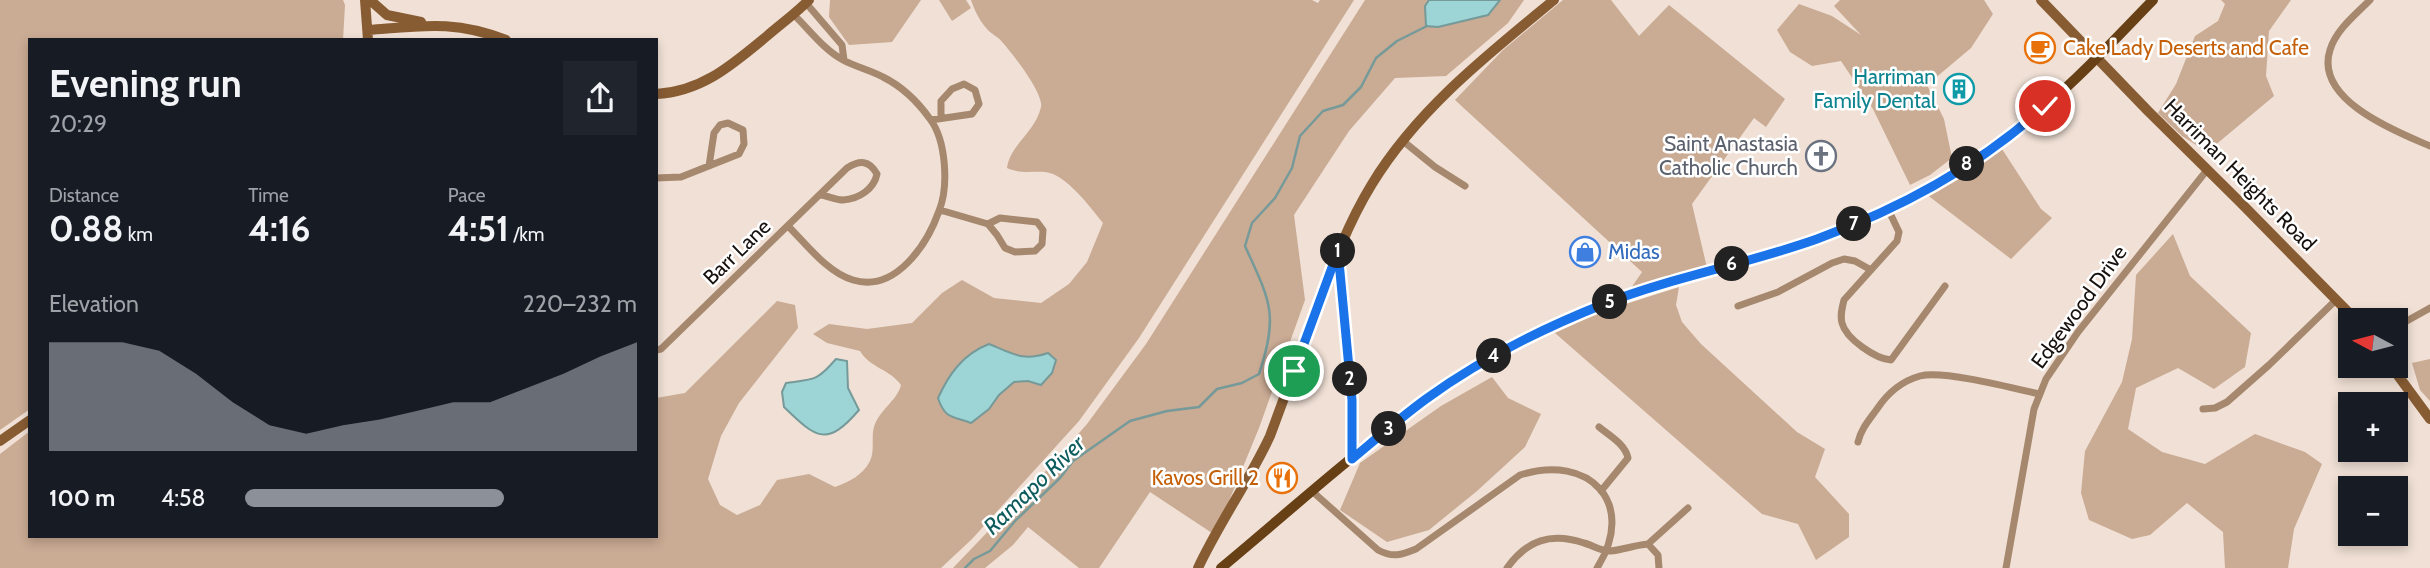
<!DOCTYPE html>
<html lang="en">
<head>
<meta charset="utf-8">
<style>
	body { margin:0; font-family:Cabin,sans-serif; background:#20242c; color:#f1f3f6; height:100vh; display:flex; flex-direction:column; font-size:26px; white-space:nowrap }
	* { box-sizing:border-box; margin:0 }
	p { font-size:23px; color:#9ea1a6 }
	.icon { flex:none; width:38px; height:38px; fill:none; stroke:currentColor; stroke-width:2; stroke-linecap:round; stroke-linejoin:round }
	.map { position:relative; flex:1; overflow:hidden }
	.details { position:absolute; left:28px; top:38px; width:630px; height:500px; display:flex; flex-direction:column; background:#171b24; border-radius:0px; box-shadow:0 4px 10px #0003 }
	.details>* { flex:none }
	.needle { width:46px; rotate:277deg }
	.controls { position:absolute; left:2338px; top:308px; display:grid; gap:14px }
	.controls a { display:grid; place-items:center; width:70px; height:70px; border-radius:0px; background:#171b24; box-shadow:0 4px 10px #0003; font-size:35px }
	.pin { position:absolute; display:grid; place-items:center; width:60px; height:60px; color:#fff; margin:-30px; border:4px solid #fff; border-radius:50%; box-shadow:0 2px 7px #0007 }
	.km { position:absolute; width:35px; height:35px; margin:-18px; border-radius:50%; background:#222; color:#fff; font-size:19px; line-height:35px; text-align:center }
	.round { display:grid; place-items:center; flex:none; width:74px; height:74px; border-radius:0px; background:#20242c }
	.head { display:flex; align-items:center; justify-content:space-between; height:119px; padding:0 21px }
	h1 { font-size:38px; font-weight:700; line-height:52px }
	.stats { display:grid; grid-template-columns:repeat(3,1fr); gap:10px; height:119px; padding:7px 21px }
	.stats div { display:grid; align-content:center }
	.stats b { font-size:35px; font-weight:700 }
	.stats small { font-size:19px; font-weight:400 }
	.stats p { font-size:19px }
	.chart { height:196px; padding:14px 21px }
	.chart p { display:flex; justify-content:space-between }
	.chart svg { width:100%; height:126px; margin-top:7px; fill:#8c9099; opacity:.7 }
	ul { padding:0 21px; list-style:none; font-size:23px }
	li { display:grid; grid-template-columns:112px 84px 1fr; align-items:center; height:52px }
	li i { height:18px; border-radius:9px; background:#8c9099 }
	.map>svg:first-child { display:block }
</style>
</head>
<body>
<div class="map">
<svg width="2430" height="568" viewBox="0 0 2430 568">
	<rect width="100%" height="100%" fill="#f0e0d5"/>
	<path fill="#caab94" d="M0,0H343L345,5L343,40H30V409L0,430Z
		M830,0H921L892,42L849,45L829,17Z
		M939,0H966L971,8L952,21Z
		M971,0H1312L1318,3L1320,0H1354L1139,338L1079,421L972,539L941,568H0V454L30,431V537H656V398L685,393L777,301L795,305L798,328L739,403L721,436L708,479L720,505L737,515L760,505L777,480L809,474L835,487C849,482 863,475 870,461C875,451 871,437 874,427C879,410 897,401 901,385C891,370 869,367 860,351L827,343L813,334L829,324L867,329L912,323L942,293L962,280L994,298L1041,303L1069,284L1087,262L1103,223C1090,207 1066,174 1045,172C1030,171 1020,174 1007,168C1010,145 1036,131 1041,107C1044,94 1013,54 1003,43C999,37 991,34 987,29C979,20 975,11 971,0Z
		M1365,0H1524L1508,23L1446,76L1395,78L1349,131L1294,215L1305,300L1259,428L1215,535L1150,492L1099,568H1079L1028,527L1013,545L985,568H953L1044,473L1087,424L1146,344Z
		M1563,0H1611L1639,36L1669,5L1785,99L1766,127L1754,118L1692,204L1708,272L1625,297L1642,272L1455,100L1503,50Z
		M1840,0H1984L1993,14L1971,48L1927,85L1944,119L1952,158L1930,175L1910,185L1873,109L1841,61L1812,66L1790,52L1777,30L1799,4L1832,16L1861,35L1834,6Z
		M2221,0H2291L2269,31L2266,76L2274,96L2207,152L2182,136L2158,113L2176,84L2195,36L2218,21L2225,4Z
		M2002,149L2041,209L2052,218L2011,259L1926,194L1968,172Z
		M2173,234L2190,276L2251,333L2245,367L2214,389L2178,368L2136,388L2128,429L2162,452L2205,464L2255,434L2305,452L2322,464L2294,529L2288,568H2225L2223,532L2187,503L2150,535L2132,539L2089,520L2081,493L2085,451L2122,382L2132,339L2136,275Z
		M1679,287L1676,305L1682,322L1701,344L1797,432L1825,449L1815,477L1849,514V537L1816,560L1798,524L1762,514L1555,333L1598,313Z
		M2430,359V401L2420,390L2412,363Z
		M1492,377L1508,398L1541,414L1525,447L1477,491L1429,530L1387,542L1340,510L1360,463L1441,406Z"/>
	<path fill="#9dd4d5" stroke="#759a99" stroke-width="2" d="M1429,0H1500L1488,15L1438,27L1426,26L1425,6Z
		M989,344C1012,353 1022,362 1048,353L1056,360L1052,373L1041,385L1028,381L1014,382L999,395L989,409L971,423C952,416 945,419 938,398C949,374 963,354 989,344Z
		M836,359L847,361L848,388L859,410C827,447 817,439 784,407L782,392L786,383C815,379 817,381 836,359Z"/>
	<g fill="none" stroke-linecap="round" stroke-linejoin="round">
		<path stroke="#759a99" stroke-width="2.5" d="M965,568L974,559L990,551L1015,521L1060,478L1073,461L1130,421L1167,411L1199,407L1217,389L1242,383L1259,374C1279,314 1270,301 1245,246L1252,223L1275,198L1292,168L1300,136L1323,111L1343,105L1361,87L1376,58L1397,41L1427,26"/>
		<path stroke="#a6886e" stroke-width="7" d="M2370,0C2355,15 2336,30 2330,50C2314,100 2397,132 2430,146
			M806,3L842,45L844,60
			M931,120L972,114L979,104L975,90L964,84L952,89L941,101V118
			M1403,141L1435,167L1465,186
			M656,178L681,177L739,154L744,144L743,130L728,123L720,125L714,133L709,166
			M1888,209L1899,232L1897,241L1844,300C1842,308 1840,315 1842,323C1846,339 1876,359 1891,360L1945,286
			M940,210L988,224L997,235L1005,248L1015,252L1035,251L1042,244L1043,230L1037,222L1000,218L988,224
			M788,226C806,244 828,273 853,280C895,293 927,245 939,211C949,186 946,140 930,119C918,102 901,86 883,77C870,70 856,67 843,60C823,49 809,29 793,14
			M1339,254L1351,399V458
			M1738,306L1778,292L1832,263L1844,259L1855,261L1871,270
			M2396,327L2430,308
			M656,350L661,349L847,168C860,160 869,160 877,174C874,189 859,199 843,200C836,200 828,196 821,195
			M2203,409L2215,408L2227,402L2269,365L2337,299
			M1599,427C1610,436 1625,444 1628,458L1601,491
			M1858,442C1861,429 1869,420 1877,409C1887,394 1902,381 1920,376C1943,370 2013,388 2039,394
			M1313,492L1378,550C1393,558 1401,555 1416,549L1520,475C1589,453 1638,503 1597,568
			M1648,544L1688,508
			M1507,568C1527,540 1551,532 1584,543C1592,545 1601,551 1610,551C1623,550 1635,545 1648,544L1658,555L1659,568
			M2006,568L2034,409L2046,379L2078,332L2207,170"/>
		<path stroke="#875c33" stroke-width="10" d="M365,0L368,40
			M370,0L387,15L421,22
			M2041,0L2148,111L2240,202L2356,320
			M369,30C422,26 455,20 506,40
			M656,94C702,92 733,64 767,36C781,24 796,13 809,0
			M2391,366L2430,419
			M0,441L30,420
			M1198,568C1219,523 1249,481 1270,436C1286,392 1302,349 1318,306C1333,264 1348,223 1372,184C1417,110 1487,55 1554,0"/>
		<path stroke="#684016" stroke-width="10" d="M1221,568C1319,487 1413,396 1527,338C1594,303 1669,282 1742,261C1767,254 1792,248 1817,239C1898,210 1976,166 2042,109C2082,75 2117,37 2153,0"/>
	</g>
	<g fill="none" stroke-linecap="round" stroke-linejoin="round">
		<g stroke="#fff" stroke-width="14">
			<path id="route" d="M1294,371L1338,251L1352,400V459C1376,439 1400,418 1426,399C1481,359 1541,329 1604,304C1673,277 1747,264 1817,239C1899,209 1980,165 2045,106"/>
		</g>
		<use href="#route" stroke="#1a73e8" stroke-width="9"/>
	</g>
	<defs>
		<g id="cafe-ring" transform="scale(1.575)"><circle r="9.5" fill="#fff" stroke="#e8710a" stroke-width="1.5"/><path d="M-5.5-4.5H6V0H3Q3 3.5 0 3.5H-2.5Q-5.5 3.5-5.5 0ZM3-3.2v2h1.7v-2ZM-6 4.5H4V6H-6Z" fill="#e8710a"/></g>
		<g id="building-ring" transform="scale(1.575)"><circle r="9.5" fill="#fff" stroke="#0f9aa8" stroke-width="1.5"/><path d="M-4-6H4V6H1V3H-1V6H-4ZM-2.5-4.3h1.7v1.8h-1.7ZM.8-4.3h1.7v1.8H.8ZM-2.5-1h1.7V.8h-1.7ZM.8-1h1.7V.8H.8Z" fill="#0f9aa8"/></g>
		<g id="church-ring" transform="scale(1.575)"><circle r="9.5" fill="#fff" stroke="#6b7280" stroke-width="1.5"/><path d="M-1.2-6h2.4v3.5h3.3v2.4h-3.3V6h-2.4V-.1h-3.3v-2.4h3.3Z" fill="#6b7280"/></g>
		<g id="shop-ring" transform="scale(1.575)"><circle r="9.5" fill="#fff" stroke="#3f7fe0" stroke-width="1.5"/><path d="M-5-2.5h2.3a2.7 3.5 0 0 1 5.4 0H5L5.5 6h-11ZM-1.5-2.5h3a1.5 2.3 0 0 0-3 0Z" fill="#3f7fe0"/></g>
		<g id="restaurant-ring" transform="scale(1.575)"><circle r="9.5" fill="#fff" stroke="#e8710a" stroke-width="1.5"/><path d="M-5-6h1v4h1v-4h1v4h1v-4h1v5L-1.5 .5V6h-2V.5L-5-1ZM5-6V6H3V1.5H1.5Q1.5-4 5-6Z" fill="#e8710a"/></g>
	</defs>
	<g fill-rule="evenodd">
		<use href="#cafe-ring" x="2040" y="48"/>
		<use href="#building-ring" x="1959" y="89"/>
		<use href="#church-ring" x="1821" y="156"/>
		<use href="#shop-ring" x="1585" y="252"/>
		<use href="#restaurant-ring" x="1282" y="478"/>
	</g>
	<g text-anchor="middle" stroke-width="5" stroke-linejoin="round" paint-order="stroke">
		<g font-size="21" fill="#c56008" stroke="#fff" text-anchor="start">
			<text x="2063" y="55">Cake Lady Deserts and Cafe</text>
			<text x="1259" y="485" text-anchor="end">Kavos Grill 2</text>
		</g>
		<g font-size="21" fill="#0d838f" stroke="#fff" text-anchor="end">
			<text x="1936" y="84">Harriman<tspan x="1936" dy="24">Family Dental</tspan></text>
		</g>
		<g font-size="21" fill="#5b616d" stroke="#fff" text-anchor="end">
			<text x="1798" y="151">Saint Anastasia<tspan x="1798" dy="24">Catholic Church</tspan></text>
		</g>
		<g font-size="21" fill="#17110e" stroke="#fff">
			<text transform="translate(2240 175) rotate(45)" y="7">Harriman Heights Road</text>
			<text transform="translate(737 252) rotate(-44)" y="7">Barr Lane</text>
			<text transform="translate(2079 307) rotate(-54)" y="7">Edgewood Drive</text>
		</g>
		<g font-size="21" fill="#366cbe" stroke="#fff" text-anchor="start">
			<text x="1608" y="259">Midas</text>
		</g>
		<g font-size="23" font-style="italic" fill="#0d5b5d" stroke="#fff">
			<text transform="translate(1034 485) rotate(-44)" y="8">Ramapo River</text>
		</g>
	</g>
</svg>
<div class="controls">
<a><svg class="needle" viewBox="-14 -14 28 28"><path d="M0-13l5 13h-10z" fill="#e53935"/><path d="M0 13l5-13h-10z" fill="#9ea1a6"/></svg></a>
<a>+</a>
<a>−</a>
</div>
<div class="pin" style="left:1294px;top:371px;background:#1e9e55"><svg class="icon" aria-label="arrive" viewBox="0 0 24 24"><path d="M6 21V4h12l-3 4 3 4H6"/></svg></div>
<div class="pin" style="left:2045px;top:106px;background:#d93025"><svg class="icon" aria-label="check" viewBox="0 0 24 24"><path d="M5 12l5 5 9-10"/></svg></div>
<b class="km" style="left:1338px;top:251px">1</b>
<b class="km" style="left:1350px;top:379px">2</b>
<b class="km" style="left:1389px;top:429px">3</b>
<b class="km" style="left:1494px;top:356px">4</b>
<b class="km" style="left:1610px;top:302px">5</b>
<b class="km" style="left:1732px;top:264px">6</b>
<b class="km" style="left:1854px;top:224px">7</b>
<b class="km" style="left:1967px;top:164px">8</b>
<section class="details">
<div class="head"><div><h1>Evening run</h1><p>20:29</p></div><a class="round"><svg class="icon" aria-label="share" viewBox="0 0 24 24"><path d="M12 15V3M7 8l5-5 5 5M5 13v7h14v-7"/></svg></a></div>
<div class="stats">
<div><p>Distance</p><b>0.88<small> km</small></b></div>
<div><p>Time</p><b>4:16</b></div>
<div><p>Pace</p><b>4:51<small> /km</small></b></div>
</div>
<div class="chart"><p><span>Elevation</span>220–232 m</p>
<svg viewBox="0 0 160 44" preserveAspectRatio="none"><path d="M0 44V6L10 6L20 6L30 9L40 17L50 27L60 35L70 38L80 35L90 33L100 30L110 27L120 27L130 22L140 17L150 11L160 6V44z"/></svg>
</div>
<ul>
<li><b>100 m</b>4:58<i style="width:66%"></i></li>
</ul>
</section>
</div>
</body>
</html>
